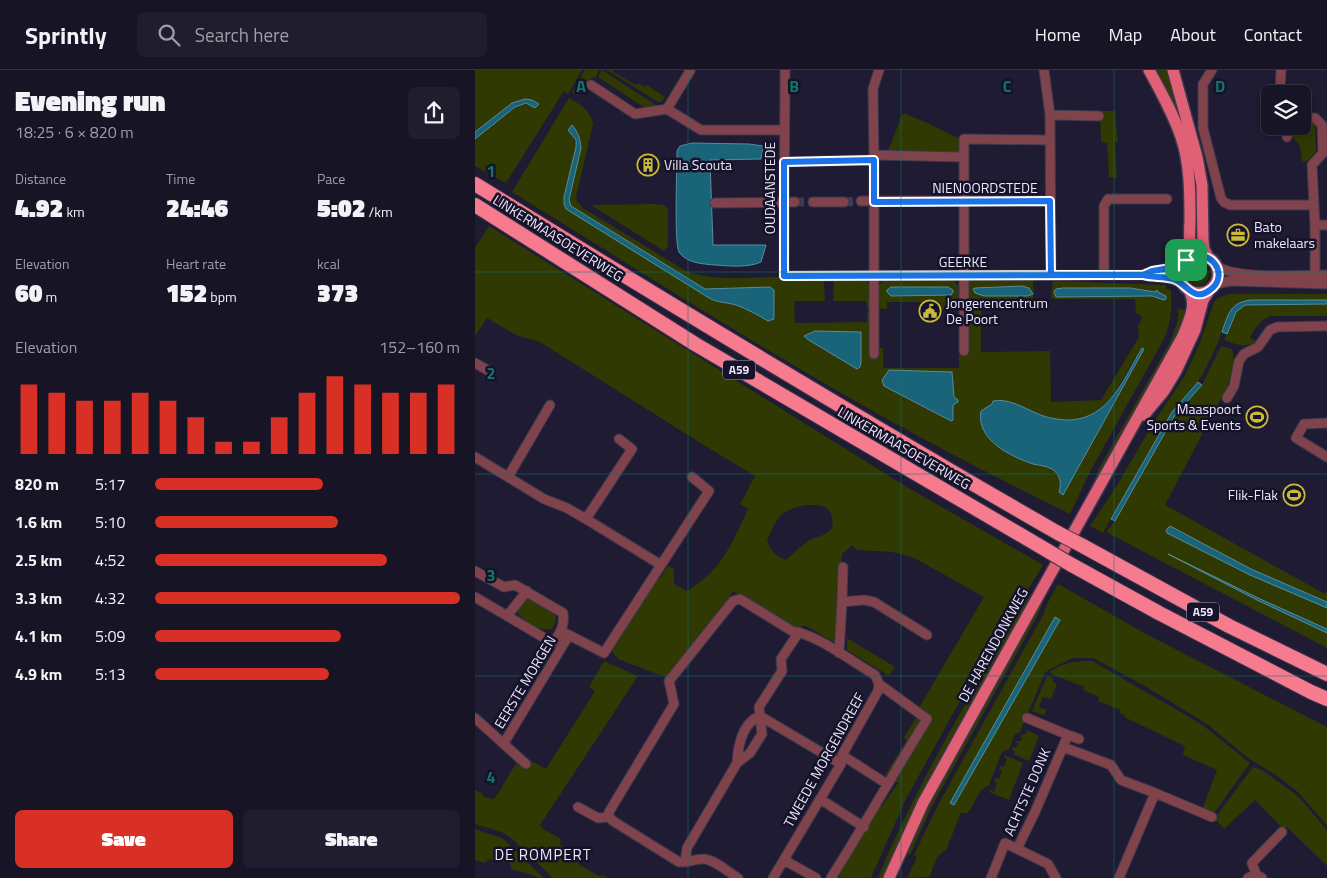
<!DOCTYPE html>
<html lang="en">
<head>
<meta charset="utf-8">
<style>
	body { margin:0; font-family:"Titillium Web",sans-serif; background:#201d2e; color:#f1f3f6; height:100vh; display:flex; flex-direction:column; font-size:19px; white-space:nowrap }
	* { box-sizing:border-box; margin:0 }
	p { font-size:16px; color:#9e9ea7 }
	.icon { flex:none; width:28px; height:28px; fill:none; stroke:currentColor; stroke-width:2; stroke-linecap:round; stroke-linejoin:round }
	.map { position:relative; flex:1; overflow:hidden }
	.sheet { display:flex; flex-direction:column; background:#171426; width:475px }
	.sheet>* { flex:none }
	.buttons { position:absolute; left:786px; top:15px; display:grid; gap:10px }
	.buttons a { display:grid; place-items:center; width:50px; height:50px; border-radius:8px; background:#171426; box-shadow:0 2px 12px #0003,0 0 0 1px #363343; font-size:25px }
	.pin { position:absolute; display:grid; place-items:center; width:42px; height:42px; color:#fff; margin:-21px; border-radius:10px; box-shadow:0 2px 8px #0006 }
	.round { display:grid; place-items:center; flex:none; width:52px; height:52px; border-radius:8px; background:#201d2e }
	.headline { display:flex; align-items:center; justify-content:space-between; height:85px; padding:0 15px }
	h1 { font-size:28px; font-weight:800; line-height:38px }
	.figures { display:grid; grid-template-columns:repeat(3,1fr); gap:8px; height:85px; padding:5px 15px }
	.figures div { display:grid; align-content:center }
	.figures b { font-size:25px; font-weight:800 }
	.figures small { font-size:14px; font-weight:400 }
	.figures p { font-size:14px }
	.chart { height:140px; padding:10px 15px }
	.chart p { display:flex; justify-content:space-between }
	.chart svg { width:100%; height:90px; margin-top:5px; stroke:#d93025; stroke-width:6 }
	.action { display:flex; gap:10px; margin-top:auto; padding:10px 15px }
	.action a { flex:1; height:58px; border-radius:8px; background:#d93025; color:#fff; font-size:20px; font-weight:800; line-height:58px; text-align:center }
	.action a+a { background:#201d2e; color:#f1f3f6 }
	ul { padding:0 15px; list-style:none; font-size:16px }
	li { display:grid; grid-template-columns:80px 60px 1fr; align-items:center; height:38px }
	li i { height:12px; border-radius:6px; background:#d93025 }
	header { display:flex; align-items:center; gap:30px; box-sizing:border-box; height:70px; padding:0 25px; background:#171426; border-bottom:1px solid #363343 }
	header strong { font-size:24px }
	nav { display:flex; gap:28px; margin-inline-start:auto; font-size:18px }
	.search { width:350px; height:45px; background:#201d2e; display:flex; align-items:center; gap:12px; box-sizing:border-box; padding:0 18px; border-radius:8px; color:#9e9ea7; font-size:19px }
	main { display:flex; flex:1; min-height:0 }
	.map>svg:first-child { display:block }
</style>
</head>
<body>
<header>
<strong>Sprintly</strong>
<div class="search"><svg class="icon" aria-label="search" viewBox="0 0 24 24"><circle cx="10" cy="10" r="6"/><path d="M15 15l6 6"/></svg>Search here</div>
<nav><a>Home</a><a>Map</a><a>About</a><a>Contact</a></nav>
</header>
<main>
<section class="sheet">
<div class="headline"><div><h1>Evening run</h1><p>18:25 · 6 × 820 m</p></div><a class="round"><svg class="icon" aria-label="share" viewBox="0 0 24 24"><path d="M12 15V3M7 8l5-5 5 5M5 13v7h14v-7"/></svg></a></div>
<div class="figures">
<div><p>Distance</p><b>4.92<small> km</small></b></div>
<div><p>Time</p><b>24:46</b></div>
<div><p>Pace</p><b>5:02<small> /km</small></b></div>
</div>
<div class="figures">
<div><p>Elevation</p><b>60<small> m</small></b></div>
<div><p>Heart rate</p><b>152<small> bpm</small></b></div>
<div><p>kcal</p><b>373</b></div>
</div>
<div class="chart"><p><span>Elevation</span>152–160 m</p>
<svg viewBox="0 0 160 44" preserveAspectRatio="none"><path d="M5 44V10M15 44V14M25 44V18M35 44V18M45 44V14M55 44V18M65 44V26M75 44V38M85 44V38M95 44V26M105 44V14M115 44V6M125 44V10M135 44V14M145 44V14M155 44V10"/></svg>
</div>
<ul>
<li><b>820 m</b>5:17<i style="width:55%"></i></li>
<li><b>1.6 km</b>5:10<i style="width:60%"></i></li>
<li><b>2.5 km</b>4:52<i style="width:76%"></i></li>
<li><b>3.3 km</b>4:32<i style="width:100%"></i></li>
<li><b>4.1 km</b>5:09<i style="width:61%"></i></li>
<li><b>4.9 km</b>5:13<i style="width:57%"></i></li>
</ul>
<div class="action"><a>Save</a><a>Share</a></div>
</section>
<div class="map">
<svg width="852" height="808" viewBox="0 0 852 808">
	<rect width="100%" height="100%" fill="#1f1b33"/>
	<path fill="#2f3901" fill-rule="evenodd" d="M0,0H107L93,24L89,21L87,24L31,113L0,96V69L40,37L51,33H63L57,30H44L0,62Z
		M110,0H124L121,7L114,9L110,14L113,17C110,21 106,24 100,25L97,22Z
		M127,0L184,37L170,38L123,7Z
		M132,0H136L160,15L163,13L170,17L172,15L190,27L187,32H183Z
		M679,0H694L724,114L725,168H718L717,114Z
		M94,28C105,35 116,40 118,54L101,127L102,131L108,138L211,201C240,212 273,207 305,207L308,210L349,211L350,231H319L320,253L392,252V243H395L403,278H408V298H484V285L492,284L493,213L495,211L558,210L559,227L556,230H519L518,233L506,234V282L575,281L576,332L626,330L664,267L663,256L668,247L661,243L660,229H578L576,227L578,211L691,215V218L696,220C697,238 696,253 689,269L617,398L595,444C520,407 446,369 373,327C259,262 149,191 37,122ZM98,65L106,78L94,130L96,136L230,219L295,217L299,220L300,249L293,251C283,245 272,239 261,235C251,232 243,233 234,228L89,134L101,77ZM655,218L686,223L682,228L677,226L581,227L580,225V224ZM386,262V292L385,297L382,299L332,269L331,267ZM666,278L669,279L588,425C586,417 586,409 581,403C576,396 567,396 560,394C539,388 516,377 507,357L517,334L533,331L576,349H602L611,347L621,343L638,326ZM414,300L477,302L479,327L481,329L478,335L479,348L475,351L409,316L408,311Z
		M625,41H640L643,72H640L642,108L634,107L632,73L626,72Z
		M428,43L450,52L485,69L484,82L412,83Z
		M828,54H840L841,82L831,92L827,91L825,76L816,66V56H828Z
		M179,134L189,135L193,139V176L189,181L116,135Z
		M14,156L430,416L568,495L481,638L430,731L396,808H366L360,804L400,732L407,736L423,713L410,705L432,670L429,667L446,640L445,636L509,527L441,489L429,485L417,482L381,480L378,475L367,484L364,575L331,556H318L258,521L245,541L194,607L182,604L143,589L136,580L181,509L186,507L193,496L199,499V514L212,521C247,500 256,475 273,439L265,434L280,406L235,379L65,272L41,265L12,248L0,266V178ZM329,435C342,435 354,433 357,448C358,452 358,456 356,459C350,467 340,466 332,472C324,477 318,484 311,490C301,486 296,481 292,471C302,447 304,442 329,435Z
		M712 204a11 11 0 1 1 22 0a11 11 0 1 1-22 0Z
		M359,210L392,211L394,216V239H392L391,231H358Z
		M410,210H478L483,216L484,238L465,239V232H412V239H403C403,229 399,215 410,210ZM416,217H473L477,220L414,224L412,220Z
		M754,224H852V230H776L768,231L756,239L742,275L730,300L723,312L697,342L628,463L615,456L641,417L680,350L709,307L724,275L739,232L743,228Z
		M852,234V246H796C784,251 781,257 775,268L781,271C772,279 759,274 749,270L761,242L770,235Z
		M703,239L713,240L709,253L613,425L623,400L695,272L703,250Z
		M746,276L757,279C761,291 756,303 753,315L690,435L850,524L852,520V532L776,499L695,456L691,460L692,463L775,504L852,538V559L783,528L701,488L782,530L852,563V578L631,462L640,451L700,344L727,315Z
		M583,514L671,564L852,657V756L823,722L801,705L773,688L732,654L670,616L618,588H598L575,599L570,603L545,662L540,664L534,679L527,682L514,715L506,720L495,740L492,743H486L471,780C461,785 458,797 455,807L432,808L442,787L439,785L463,735L568,545L572,534Z
		M559,520L441,734L408,808H403C429,744 462,684 496,624C516,589 534,552 559,520Z
		M572,523L562,547L456,738L435,785L430,783C473,694 523,609 572,523Z
		M53,525L80,544L81,550L77,559C66,562 48,551 42,542Z
		M372,568L420,597L414,606L372,580Z
		M129,591L163,606L65,755L68,759L86,769L85,775L88,777L105,788L103,794L124,806L128,805L133,808H78L36,768L27,762L0,754V720L7,723L9,727L19,729L24,722L43,690L52,696L55,690L71,699L120,621L114,617Z
		M609,591H617L716,648L730,657L775,693L739,743L737,744L727,740L742,700L708,685L710,676L649,647L650,645L645,643V640L623,631L624,627L608,620L609,617L574,603C583,594 597,592 609,591Z
		M572,606L579,609L578,612L582,614L576,629L568,627L564,637L572,640L569,645L557,641Z
		M552,660L564,666L554,691L539,685L540,682L537,680L538,677L541,678L543,674L540,672L541,671H546L547,664L550,665Z
		M529,685L548,693L534,730L514,722L515,720L519,722L522,713L519,711L520,708L524,709L527,701L524,699L525,696L529,697L532,688L529,687Z
		M778,697L787,700L824,727L852,760V796L812,757L808,759L780,730L749,759L741,750L744,746L742,745Z
		M0,759L27,768L69,808H63L60,806L36,799V794L13,789L10,793L0,790Z"/>
	<path fill="#196479" stroke="#578c9f" d="M50,29L57,30L64,34L60,38L51,33L40,37L0,69V62L37,33Z
		M97,55C103,62 105,68 106,78L94,130L96,136L230,219L295,217L299,220V249L293,251C283,245 272,239 261,235C251,232 243,233 234,228L91,139L89,134V127L101,77V70L93,60Z
		M217,73L274,74L288,76L286,89L235,90L238,175H291L286,192C273,198 254,196 240,195C228,194 211,193 204,182C199,173 202,97 202,81L205,76Z
		M547,216L554,218L558,224L553,226H509L500,223L498,219L500,218Z
		M416,217H473L478,220V222L476,225L416,226L412,222V220Z
		M588,218H655L680,222L682,220L683,222L691,226V229L689,230L677,226L581,227L579,222L581,219Z
		M776,230H852V234L770,235L761,242L752,264L747,262C753,245 755,232 776,230Z
		M340,261L386,262V292L385,297L382,299L332,269L329,266Z
		M667,278L669,279L588,425L584,422C587,414 585,404 577,399C571,396 564,395 558,394C535,386 501,370 506,341L517,334L518,331C533,328 547,337 561,343C572,348 583,350 595,350C635,348 649,308 667,278Z
		M414,300L477,302L479,327L483,330V332L478,335V350L476,351L409,316L407,310Z
		M723,312L727,315L700,345L640,451L636,449L697,342Z
		M695,456L776,499L852,532V538L775,505L692,463L691,460Z
		M693,484L783,528L852,559V563L782,530Z
		M580,547L585,550L479,735L475,733Z"/>
	<g fill="none" stroke-linecap="round" stroke-linejoin="round">
		<path stroke="#3d3a51" stroke-width="9" stroke-dasharray="9 4.5" stroke-linecap="butt" d="M320,132H338
			M369,132L386,131"/>
		<g stroke="#3b384f" stroke-width="11">
			<path id="minor" d="M310,0L309,206L668,205C681,208 695,206 707,214
				M569,0L575,45L576,205
				M737,0L728,14V58L746,128L749,132L755,135H839
				M116,15L160,44L192,39L226,60H309
				M805,24L806,0
				M192,39L215,1L214,0
				M575,45L624,46
				M828,48H840L847,55L848,83L837,95L840,155V214
				M812,67V56
				M399,85L488,87
				M399,90L398,19L404,0
				M309,92L399,90V284
				M386,131H575
				M338,132H369
				M240,133L320,132
				M840,155H852
				M741,195C758,210 828,205 852,205
				M629,205V136L633,129H692
				M668,205C681,199 695,200 708,193
				M741,214L755,211L852,214
				M489,281V69L575,70
				M0,293L16,302
				M752,328L759,316L764,291L769,284L783,277L795,260L802,257L852,256
				M852,353L829,354L821,368L852,387
				M0,387L69,429L92,438L111,449L186,495
				M33,407L75,335
				M111,449L157,379L144,369
				M0,501L29,517L40,515L88,543C90,556 85,563 78,573L0,527
				M367,532L368,497
				M32,546L52,521
				M86,561L129,583L234,421L217,407
				M364,583L367,532L389,530L399,532L452,565
				M0,648L51,694
				M593,665L604,669
				M29,673L94,565
				M588,677L636,695L646,710L680,723L644,808
				M367,685L412,714
				M262,693C263,675 267,653 285,646L366,694
				M680,723L737,747
				M345,729L389,757
				M103,737L123,748L134,747
				M542,779L560,742L593,665L552,648
				M309,790L341,808
				M210,792L212,778L262,693L275,683L287,664L284,637L307,601L306,589L324,562
				M781,804L777,793L807,762
				M263,808C253,802 239,789 228,789C220,789 212,793 204,792L138,751L134,747V742L199,634L194,611L258,531L265,529L317,561C341,564 378,592 400,605L404,614L403,621L367,685L366,694L298,808
				M356,808C389,756 419,702 452,649L404,614
				M516,808L530,773L573,794L581,808
				M773,808L781,804L787,808"/>
		</g>
		<g stroke="#3b384f" stroke-width="14">
			<path id="major" d="M674,0C686,22 698,43 706,67C715,93 715,123 715,151C714,164 716,178 711,190
				M698,0L722,87L727,115L728,170L729,179L733,187
				M705 204a19 19 0 1 1 38 0a19 19 0 1 1-38 0Z
				M669,345L689,321L701,301L720,260L728,230L733,222
				M414,808L448,733L708,266C713,252 722,237 715,222"/>
		</g>
		<g stroke="#3b384f" stroke-width="16">
			<path id="highway" d="M0,114C193,233 386,350 583,463
				M0,135L220,274L573,481
				M606,475L754,556L852,604
				M595,494L684,543L836,622L852,629"/>
		</g>
		<use href="#minor" stroke="#80424b" stroke-width="9"/>
		<use href="#major" stroke="#e06076" stroke-width="11"/>
		<use href="#highway" stroke="#f67b8e" stroke-width="14"/>
		<g stroke="#3b384f" stroke-width="16" stroke-linecap="butt">
			<path id="highway-bridge" d="M583,463L606,475
				M573,481L595,494"/>
		</g>
		<use href="#highway-bridge" stroke="#f67b8e" stroke-width="14"/>
	</g>
	<g fill="none" stroke-linecap="round" stroke-linejoin="round">
		<g stroke="#fff" stroke-width="10">
			<path id="route" d="M711,190L702,197L677,201L668,205H629L309,206V92L399,90V132L575,131L576,205H668C678,208 688,206 698,209C712,213 718,233 735,220C756,205 735,175 711,190"/>
		</g>
		<use href="#route" stroke="#1a73e8" stroke-width="6"/>
	</g>
	<path fill="none" stroke="#0f766e" stroke-width="1" stroke-opacity="0.55" d="M213,0V808M426,0V808M639,0V808M0,202H852M0,404H852M0,606H852"/>
	<defs>
		<g id="building-ring" transform="scale(1.125)"><circle r="9.5" fill="#161229" stroke="#c9ba3a" stroke-width="1.5"/><path d="M-4-6H4V6H1V3H-1V6H-4ZM-2.5-4.3h1.7v1.8h-1.7ZM.8-4.3h1.7v1.8H.8ZM-2.5-1h1.7V.8h-1.7ZM.8-1h1.7V.8H.8Z" fill="#c9ba3a"/></g>
		<g id="office-ring" transform="scale(1.125)"><circle r="9.5" fill="#161229" stroke="#c9ba3a" stroke-width="1.5"/><path d="M-6-3h4V-5.5h4V-3h4V5H-6ZM-1-4.5V-3h2v-1.5ZM-6 0V1H6V0Z" fill="#c9ba3a"/></g>
		<g id="civic-ring" transform="scale(1.125)"><circle r="9.5" fill="#161229" stroke="#c9ba3a" stroke-width="1.5"/><path d="M-.6-6.5H3V-4.5H.6V-3L4-1V1h2V6H-6V1h2V-1L-.6-3ZM-1.2 2.5V6h2.4V2.5Z" fill="#c9ba3a"/></g>
		<g id="stadium-ring" transform="scale(1.125)"><circle r="9.5" fill="#161229" stroke="#c9ba3a" stroke-width="1.5"/><path d="M0-5a6.5 5 0 1 0 0 10a6.5 5 0 1 0 0-10ZM-3.5-1.8h7v3.6h-7Z" fill="#c9ba3a"/></g>
	</defs>
	<g fill-rule="evenodd">
		<use href="#building-ring" x="173" y="95"/>
		<use href="#office-ring" x="763" y="165"/>
		<use href="#civic-ring" x="455" y="241"/>
		<use href="#stadium-ring" x="782" y="347"/>
		<use href="#stadium-ring" x="819" y="425"/>
	</g>
	<g text-anchor="middle" stroke-width="5" stroke-linejoin="round" paint-order="stroke">
		<g fill="#161229" stroke="#aaa8bb" stroke-width="1">
			<rect x="248" y="290.5" width="32" height="19" rx="4"/>
			<rect x="712" y="532.5" width="32" height="19" rx="4"/>
		</g>
		<g font-size="12" font-weight="bold" fill="#e9e8f9">
			<text x="264" y="304">A59</text>
			<text x="728" y="546">A59</text>
		</g>
		<g font-size="14" fill="#e9e8f9" stroke="#161229" text-anchor="start">
			<text x="189" y="100">Villa Scouta</text>
			<text x="779" y="162">Bato<tspan x="779" dy="16">makelaars</tspan></text>
			<text x="471" y="238">Jongerencentrum<tspan x="471" dy="16">De Poort</tspan></text>
			<text x="766" y="344" text-anchor="end">Maaspoort<tspan x="766" dy="16">Sports &amp; Events</tspan></text>
			<text x="803" y="430" text-anchor="end">Flik-Flak</text>
		</g>
		<g font-size="14" fill="#e9e8f9" stroke="#161229">
			<text transform="translate(295 118) rotate(-90)" y="5">OUDAANSTEDE</text>
			<text x="510" y="123">NIENOORDSTEDE</text>
			<text transform="translate(83 168) rotate(32)" y="5">LINKERMAASOEVERWEG</text>
			<text x="488" y="197">GEERKE</text>
			<text transform="translate(429 378) rotate(30)" y="5">LINKERMAASOEVERWEG</text>
			<text transform="translate(518 575) rotate(-61)" y="5">DE HARENDONKWEG</text>
			<text transform="translate(50 612) rotate(-59)" y="5">EERSTE MORGEN</text>
			<text transform="translate(349 690) rotate(-61)" y="5">TWEEDE MORGENDREEF</text>
			<text transform="translate(552 722) rotate(-66)" y="5">ACHTSTE DONK</text>
		</g>
		<g font-size="15" letter-spacing="1" fill="#e9e8f9" stroke="#161229">
			<text x="68" y="790">DE ROMPERT</text>
		</g>
	</g>
	<g font-size="16" text-anchor="middle" font-weight="bold" fill="#0f766e" stroke="#161229" stroke-width="5" stroke-linejoin="round" paint-order="stroke">
		<text x="106" y="22">A</text>
		<text x="319" y="22">B</text>
		<text x="532" y="22">C</text>
		<text x="745" y="22">D</text>
		<text x="16" y="107">1</text>
		<text x="16" y="309">2</text>
		<text x="16" y="511">3</text>
		<text x="16" y="713">4</text>
	</g>
</svg>
<div class="buttons">
<a><svg class="icon" aria-label="layers" viewBox="0 0 24 24"><path d="M12 4l9 5-9 5-9-5zM3 14l9 5 9-5"/></svg></a>
</div>
<div class="pin" style="left:711px;top:190px;background:#1e9e55"><svg class="icon" aria-label="arrive" viewBox="0 0 24 24"><path d="M6 21V4h12l-3 4 3 4H6"/></svg></div>
</div>
</main>
</body>
</html>
